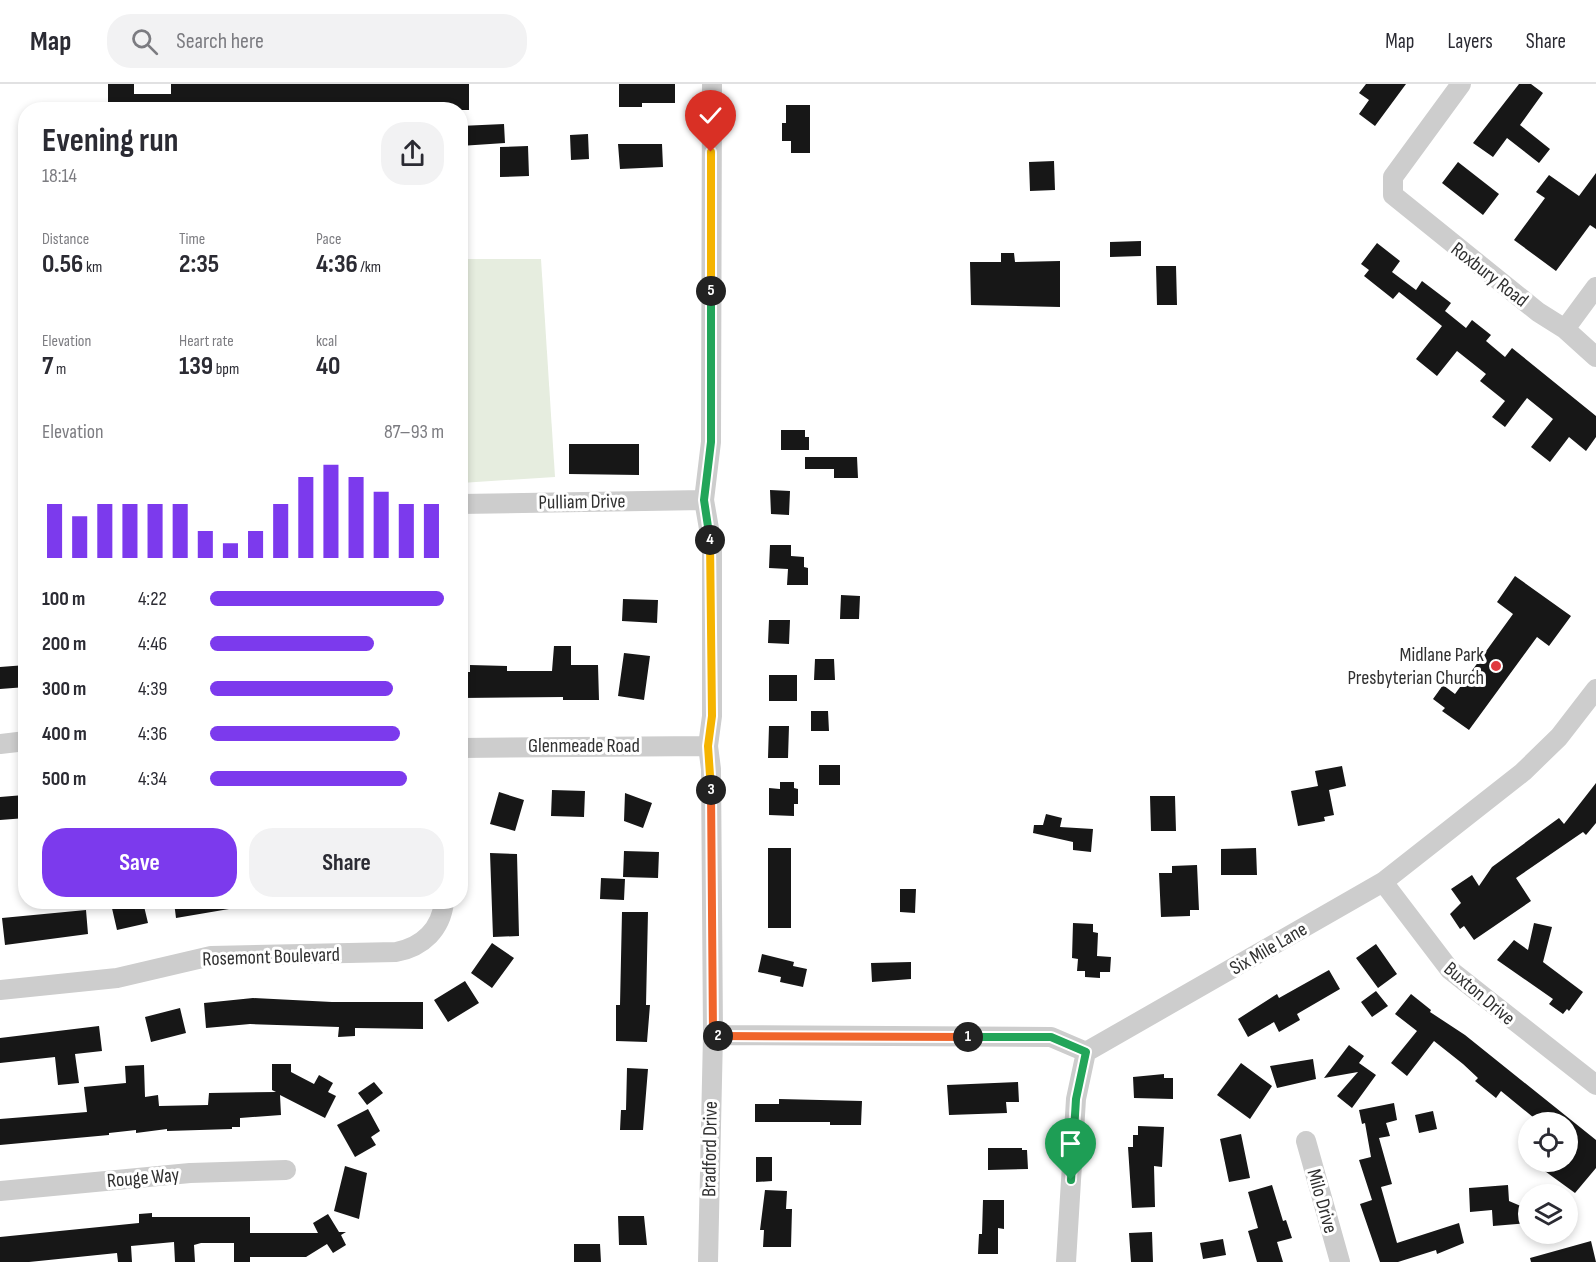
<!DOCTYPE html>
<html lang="en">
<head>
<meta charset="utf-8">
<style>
	body { margin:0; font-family:"Sofia Sans Condensed",sans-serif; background:#f2f2f3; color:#2b2b33; height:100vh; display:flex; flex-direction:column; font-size:22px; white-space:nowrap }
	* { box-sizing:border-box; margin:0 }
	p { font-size:20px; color:#7c7c81 }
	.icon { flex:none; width:33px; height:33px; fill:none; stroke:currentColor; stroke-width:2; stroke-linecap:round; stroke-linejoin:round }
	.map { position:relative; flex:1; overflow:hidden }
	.details { position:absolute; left:18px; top:18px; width:450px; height:807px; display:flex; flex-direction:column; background:#fff; border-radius:24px; box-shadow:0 3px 9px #0003 }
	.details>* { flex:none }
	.tools { position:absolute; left:1518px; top:1028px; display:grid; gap:12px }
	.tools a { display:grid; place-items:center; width:60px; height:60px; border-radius:50%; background:#fff; box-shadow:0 3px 9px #0003; font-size:30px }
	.pin { position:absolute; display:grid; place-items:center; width:51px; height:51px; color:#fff; margin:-62px -26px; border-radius:50% 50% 50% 0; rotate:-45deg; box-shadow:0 0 6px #0007 }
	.pin .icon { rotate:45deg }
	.km { position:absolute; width:30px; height:30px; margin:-15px; border-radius:50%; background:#222; color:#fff; font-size:16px; line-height:30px; text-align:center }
	.round { display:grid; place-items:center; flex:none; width:63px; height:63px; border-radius:24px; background:#f2f2f3 }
	.summary { display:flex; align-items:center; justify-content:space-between; height:102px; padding:0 24px }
	h1 { font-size:33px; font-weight:700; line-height:45px }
	.figures { display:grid; grid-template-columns:repeat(3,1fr); gap:9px; height:102px; padding:6px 24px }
	.figures div { display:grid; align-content:center }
	.figures b { font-size:26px; font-weight:700 }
	.figures small { font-size:16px; font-weight:400 }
	.figures p { font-size:16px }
	.chart { height:168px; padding:12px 24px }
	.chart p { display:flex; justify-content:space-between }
	.chart svg { width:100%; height:108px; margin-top:6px; stroke:#7c3aed; stroke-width:6 }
	.action { display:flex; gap:12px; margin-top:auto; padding:12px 24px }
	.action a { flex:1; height:69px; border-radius:24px; background:#7c3aed; color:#fff; font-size:24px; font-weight:700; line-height:69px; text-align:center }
	.action a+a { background:#f2f2f3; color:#2b2b33 }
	ul { padding:0 24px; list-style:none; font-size:20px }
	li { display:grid; grid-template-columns:96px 72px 1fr; align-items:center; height:45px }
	li i { height:15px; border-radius:8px; background:#7c3aed }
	header { display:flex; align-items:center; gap:36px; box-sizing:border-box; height:84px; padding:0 30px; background:#fff; border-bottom:2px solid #e1e1e2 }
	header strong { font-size:28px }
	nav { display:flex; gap:33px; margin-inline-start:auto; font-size:21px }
	.search { width:420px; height:54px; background:#f2f2f3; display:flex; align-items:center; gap:15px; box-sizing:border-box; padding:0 21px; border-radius:24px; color:#7c7c81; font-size:22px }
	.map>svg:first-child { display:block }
</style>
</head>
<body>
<header>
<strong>Map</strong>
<div class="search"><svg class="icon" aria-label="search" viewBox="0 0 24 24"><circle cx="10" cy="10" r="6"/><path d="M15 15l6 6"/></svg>Search here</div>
<nav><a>Map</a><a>Layers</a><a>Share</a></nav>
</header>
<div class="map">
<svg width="1596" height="1178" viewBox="0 0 1596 1178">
	<rect width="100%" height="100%" fill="#fff"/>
	<path fill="#e6eddf" d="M468,175H541L555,393L461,399L460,176Z"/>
	<path fill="#171717" d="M108,0H134V10H171V0H469V26H108Z
		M619,0H675V19H642V23H619Z
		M1366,0H1406L1375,42L1359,30L1369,16L1359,9Z
		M1519,0H1531L1543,9L1520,41L1550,65L1539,79L1507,54L1493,73L1473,59Z
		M786,21H810V69H791V57H782V39H786Z
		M504,40L505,59L460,62V42Z
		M588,50L589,75L571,76L570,51Z
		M618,60H662L663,83L620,85Z
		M528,62L529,92L500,93V63Z
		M1054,77L1055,106L1030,107L1029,78Z
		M1458,78L1499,110L1483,131L1442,99Z
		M1596,89V145L1590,141L1556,187L1514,156L1545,114L1536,108L1549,91L1579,112Z
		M1141,157V172L1110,173V158Z
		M1377,159L1400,177L1392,188L1416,206L1422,197L1451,219L1445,227L1466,244L1472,236L1491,251L1486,257L1505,273L1512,264L1596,332V353L1586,367L1569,353L1550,378L1531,363L1553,335L1527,314L1505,343L1492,333L1505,317L1480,297L1486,290L1457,267L1437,292L1416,275L1442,242L1399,208L1393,215L1364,192L1369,186L1361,180Z
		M1001,169H1014L1015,178L1060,177V223L971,221L970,178H1001Z
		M1156,182H1176L1177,221H1157Z
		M781,346H805V353H809V366H781Z
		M569,360H639V391L569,390Z
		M805,373H857L858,394H834V385H805Z
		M770,406L790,407L789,431L771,430Z
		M770,461H791V472L804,473V483L808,484V501H787L788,485L769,484Z
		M1515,492L1571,532L1549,562L1537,553L1469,646L1442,627L1445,624L1433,615L1443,601L1455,610L1513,530L1497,518Z
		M841,511L860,512L859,535H840Z
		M623,515L658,516L657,539L622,537Z
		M769,536H790L789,560L768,559Z
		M554,562H571V581H598L599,616H563V613L460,614V588H470V581L507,582V587H552Z
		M624,569L650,572L644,616L618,612Z
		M815,575H834L835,596H814Z
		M26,581V603L0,605V583Z
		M769,591H797V617H769Z
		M811,627H828L829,647H811Z
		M769,642H789L788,674H768Z
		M819,681H840V701H819Z
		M1342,682L1346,702L1329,706L1334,731L1324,733L1325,737L1298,742L1291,707L1318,702L1315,687Z
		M780,698H794V704L798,705V720H794V732L769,731V704L780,705Z
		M1596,699V739L1586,751L1583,748L1516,794L1531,817L1474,856L1464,842L1460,845L1450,830L1461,819L1451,805L1472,791L1479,802L1492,783L1559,734L1564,740Z
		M552,706L585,707L584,733L551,732Z
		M499,708L524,716L515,747L490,740Z
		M625,709L652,719L643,744L624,737Z
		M24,711L26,734L0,736V713Z
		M1150,712H1175L1176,747H1151Z
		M1046,730L1062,734L1060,743L1093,745L1091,768L1073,766V758L1033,749L1034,741H1043Z
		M768,764H791V844H768Z
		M1256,764L1257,791H1221V765Z
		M624,767L659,768L658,794L623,793Z
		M490,769L517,770L519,852L493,853Z
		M1197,781L1199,826H1190V832L1161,833L1159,789H1172V782Z
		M601,794L625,795L624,816L600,815Z
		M900,805H916L915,829L900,828Z
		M124,818H143L148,839L117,846L111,820Z
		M174,818H228L229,825L176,834Z
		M86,826L88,850L5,861L2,834Z
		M622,828H648L646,921H650L647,958L616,957V921H620Z
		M1073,839L1093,840V848L1098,849L1097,872L1111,873L1110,888H1100V894L1085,893V887H1077L1078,875L1072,874Z
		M1534,839L1552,843L1543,878L1583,908L1569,927L1567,925L1563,930L1549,920L1553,915L1497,876L1514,856L1528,866Z
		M492,859L514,874L492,904L471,889Z
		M1376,860L1397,890L1378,904L1356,874Z
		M762,870L794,878L793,882L807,885L803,903L780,898L781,893L758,888Z
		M911,878V895L872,898L871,879Z
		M1329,886L1340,905L1297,930L1300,936L1279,948L1274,938L1248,953L1238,935L1277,910L1279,914Z
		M465,897L479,919L448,938L434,916Z
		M1376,907L1388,922L1372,933L1361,918Z
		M1411,910L1431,926L1430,928L1465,951L1596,1056V1084L1575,1109L1531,1077H1568V1038H1539L1501,1007L1496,1014L1475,997L1478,994L1463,980L1434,957L1407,992L1391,979L1417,947L1395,930Z
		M253,914L332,918H423V945L355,944V952L338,953L339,943L250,940L206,944L204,919Z
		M180,924L186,949L151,958L145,933Z
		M99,942L102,967L75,970L79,999L58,1001L55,973L0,979V954Z
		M1349,961L1364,972L1359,979L1376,991L1352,1024L1337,1012L1358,988L1324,994Z
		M1313,975L1316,995L1277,1004L1270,982Z
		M1241,979L1272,1002L1250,1035L1217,1011Z
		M272,980H291V988L314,1000L319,991L333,999L328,1008L336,1012L325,1034L280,1011L281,1031L240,1034V1043H232V1045L167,1047V1045L136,1049V1046L109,1049V1051L0,1061V1035L87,1028L84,1003L126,999L125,982L144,981L145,1013L158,1011L159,1022L208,1021L209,1009L276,1008L272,1006Z
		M627,984L648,985L643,1046H620L621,1026H626Z
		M1164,990V994H1173V1015L1134,1014L1133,993Z
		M374,998L383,1009L367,1021L358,1009Z
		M1018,998L1019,1018H1006L1007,1029L949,1031L947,1001Z
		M779,1015L862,1017L861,1041H830V1038H755V1020H779Z
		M1394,1019L1397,1036L1386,1039L1390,1052L1379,1054L1392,1100L1381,1103L1397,1159L1459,1139L1464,1159L1437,1170L1436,1166L1398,1178H1380L1360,1120L1372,1116L1359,1076L1371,1073L1365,1039L1362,1040L1359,1026Z
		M368,1025L380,1047L371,1053L376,1061L355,1073L337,1041Z
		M1433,1027L1437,1045L1419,1049L1415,1031Z
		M1138,1042L1164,1043L1162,1083L1154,1082L1155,1123L1132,1124L1128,1063H1133V1051H1138Z
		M1241,1050L1250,1094L1229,1098L1220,1055Z
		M988,1064H1022V1066H1027L1028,1085L988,1086Z
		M756,1073H772V1097L756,1098Z
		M345,1082L367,1089L359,1135L334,1127Z
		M1272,1101L1283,1137L1286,1136L1292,1154L1277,1158L1283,1178H1257L1248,1147L1258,1144L1248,1108Z
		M1508,1101L1509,1117L1528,1125V1139L1493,1142L1492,1126L1470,1128L1469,1104Z
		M765,1106L787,1107L786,1125H792L791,1163H763L764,1146H760Z
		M983,1116H1004V1145L998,1144V1170H978L979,1150H982Z
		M152,1129V1133H250V1149H318L313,1139L328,1130L339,1148H346L341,1151L346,1161L333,1169L327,1160L306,1173H250V1178H234V1159H201L194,1161L195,1178H175L174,1158L131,1162L132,1178H118L117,1169L29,1178H0V1153L139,1139V1130Z
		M618,1132H644L647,1161H619Z
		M1152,1148L1153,1178H1131L1129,1149Z
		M1223,1155L1226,1171L1203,1175L1200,1159Z
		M1591,1157L1596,1178H1531L1530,1174Z
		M574,1160H600L601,1178H574Z"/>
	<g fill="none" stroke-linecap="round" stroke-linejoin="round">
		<path stroke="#cdcdcd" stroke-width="20" d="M1461,0L1393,93V111L1538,228L1565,245L1596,273
			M1565,245L1596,203
			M460,420L704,416
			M0,660L26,657
			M460,664L708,662
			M1383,798L1450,886L1596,1001
			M0,906L117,894L211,872L396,868C423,863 441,845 444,818
			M713,951L1051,953L1086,968
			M1306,1057L1340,1178
			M0,1107L190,1089L286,1086
			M708,1178L713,951L711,685L708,662L712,632V462L704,416L711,358L712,0
			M1066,1178L1076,1015L1086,968L1383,798L1523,688L1559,653L1596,605"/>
	</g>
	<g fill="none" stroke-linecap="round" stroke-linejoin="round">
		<g stroke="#fff" stroke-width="12">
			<path id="split-1" d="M968,953H1051L1086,968L1076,1015L1071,1096"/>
		</g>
		<g stroke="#fff" stroke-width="12">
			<path id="split-2" d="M718,952L968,953"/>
		</g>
		<g stroke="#fff" stroke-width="12">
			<path id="split-3" d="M711,706L713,951L718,952"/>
		</g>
		<g stroke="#fff" stroke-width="12">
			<path id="split-4" d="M710,456L712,632L708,662L711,706"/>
		</g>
		<g stroke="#fff" stroke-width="12">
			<path id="split-5" d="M710,456L704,416L711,358V207"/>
		</g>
		<g stroke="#fff" stroke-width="12">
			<path id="split-6" d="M711,68V207"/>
		</g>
		<use href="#split-1" stroke="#22a559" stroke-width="8"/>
		<use href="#split-2" stroke="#f0652b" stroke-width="8"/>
		<use href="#split-3" stroke="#f0652b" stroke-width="8"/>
		<use href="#split-4" stroke="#f5b400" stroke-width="8"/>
		<use href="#split-5" stroke="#22a559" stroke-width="8"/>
		<use href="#split-6" stroke="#f5b400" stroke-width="8"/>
	</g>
	<circle fill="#e0393e" stroke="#fff" stroke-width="2" cx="1496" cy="582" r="6"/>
	<g text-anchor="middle" stroke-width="6" stroke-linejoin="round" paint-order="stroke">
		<g font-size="20" fill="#303030" stroke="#fff">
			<text transform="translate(1490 190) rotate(38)" y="7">Roxbury Road</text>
			<text transform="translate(582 417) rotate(-1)" y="7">Pulliam Drive</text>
			<text x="584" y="668">Glenmeade Road</text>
			<text transform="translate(1268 864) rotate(-30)" y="7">Six Mile Lane</text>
			<text transform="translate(271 872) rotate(-2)" y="7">Rosemont Boulevard</text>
			<text transform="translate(1480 909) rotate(40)" y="7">Buxton Drive</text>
			<text transform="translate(709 1065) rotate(-89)" y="7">Bradford Drive</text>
			<text transform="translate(143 1093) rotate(-5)" y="7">Rouge Way</text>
			<text transform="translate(1323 1117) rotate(74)" y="7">Milo Drive</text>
		</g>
		<g font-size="20" fill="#303030" stroke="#fff" text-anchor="end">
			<text x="1484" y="577">Midlane Park<tspan x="1484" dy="23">Presbyterian Church</tspan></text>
		</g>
	</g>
</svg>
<div class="tools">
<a><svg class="icon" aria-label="locate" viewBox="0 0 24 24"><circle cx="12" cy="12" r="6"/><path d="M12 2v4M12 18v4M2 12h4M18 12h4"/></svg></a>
<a><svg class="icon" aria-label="layers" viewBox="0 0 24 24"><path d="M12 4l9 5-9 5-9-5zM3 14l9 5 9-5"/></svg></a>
</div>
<div class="pin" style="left:1071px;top:1096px;background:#1e9e55"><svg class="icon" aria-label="arrive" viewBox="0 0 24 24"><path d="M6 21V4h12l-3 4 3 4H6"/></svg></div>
<div class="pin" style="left:711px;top:68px;background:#d93025"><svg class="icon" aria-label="check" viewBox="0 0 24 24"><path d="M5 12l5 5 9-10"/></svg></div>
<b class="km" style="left:968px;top:953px">1</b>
<b class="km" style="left:718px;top:952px">2</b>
<b class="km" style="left:711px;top:706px">3</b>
<b class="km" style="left:710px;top:456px">4</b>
<b class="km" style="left:711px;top:207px">5</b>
<section class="details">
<div class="summary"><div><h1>Evening run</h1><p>18:14</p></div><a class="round"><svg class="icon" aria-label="share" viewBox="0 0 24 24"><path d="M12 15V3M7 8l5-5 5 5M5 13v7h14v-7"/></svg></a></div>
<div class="figures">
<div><p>Distance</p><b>0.56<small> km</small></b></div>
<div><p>Time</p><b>2:35</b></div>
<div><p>Pace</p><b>4:36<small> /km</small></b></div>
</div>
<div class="figures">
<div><p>Elevation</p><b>7<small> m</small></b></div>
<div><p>Heart rate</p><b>139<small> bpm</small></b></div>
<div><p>kcal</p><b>40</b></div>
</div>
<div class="chart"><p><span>Elevation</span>87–93 m</p>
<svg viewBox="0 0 160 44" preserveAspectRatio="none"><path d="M5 44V22M15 44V27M25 44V22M35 44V22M45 44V22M55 44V22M65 44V33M75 44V38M85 44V33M95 44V22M105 44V11M115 44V6M125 44V11M135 44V17M145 44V22M155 44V22"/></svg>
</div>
<ul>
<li><b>100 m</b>4:22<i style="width:100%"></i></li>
<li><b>200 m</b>4:46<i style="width:70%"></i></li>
<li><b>300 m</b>4:39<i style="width:78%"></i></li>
<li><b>400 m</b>4:36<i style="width:81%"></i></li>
<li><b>500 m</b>4:34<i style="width:84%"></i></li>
</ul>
<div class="action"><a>Save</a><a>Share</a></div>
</section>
</div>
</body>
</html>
